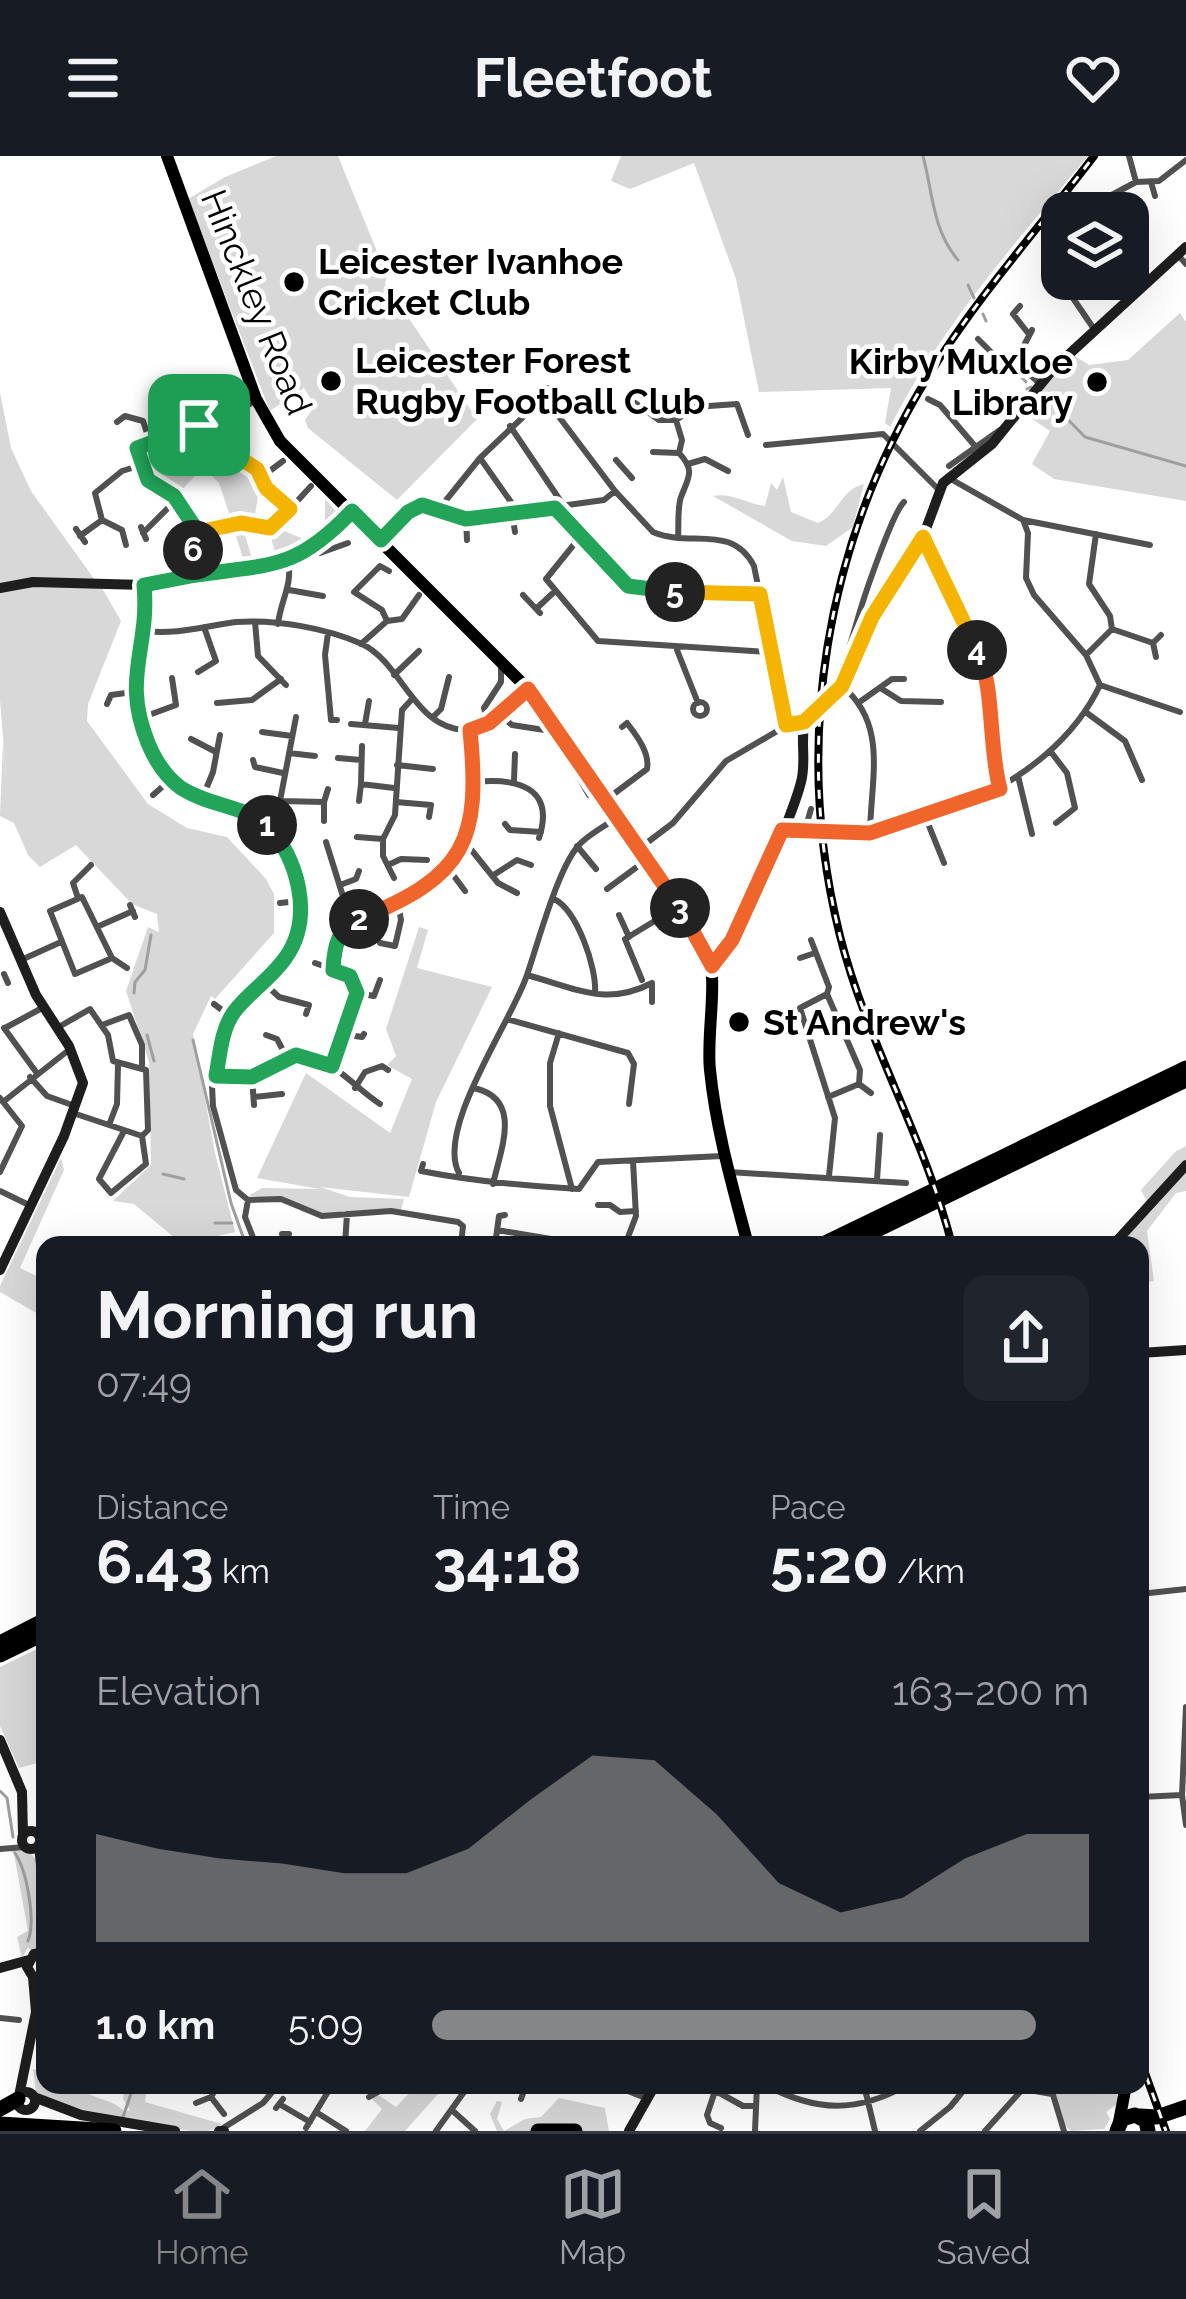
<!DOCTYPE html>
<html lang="en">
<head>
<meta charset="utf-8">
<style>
	body { margin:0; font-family:Raleway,sans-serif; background:#20242c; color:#f1f3f6; height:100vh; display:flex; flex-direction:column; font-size:45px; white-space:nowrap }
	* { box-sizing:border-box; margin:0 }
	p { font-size:39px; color:#9ea1a6 }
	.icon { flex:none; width:66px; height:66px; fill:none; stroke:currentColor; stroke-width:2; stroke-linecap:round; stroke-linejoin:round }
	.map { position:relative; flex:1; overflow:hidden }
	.details { position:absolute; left:36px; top:1080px; width:1113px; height:858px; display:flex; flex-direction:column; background:#171b24; border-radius:24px; box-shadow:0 12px 48px #0002 }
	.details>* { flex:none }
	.tools { position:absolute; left:1041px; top:36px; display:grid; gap:24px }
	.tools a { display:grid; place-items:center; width:108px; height:108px; border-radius:24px; background:#171b24; box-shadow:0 12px 48px #0002; font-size:60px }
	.pin { position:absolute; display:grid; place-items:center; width:102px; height:102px; color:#fff; margin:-51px; border-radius:24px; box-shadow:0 6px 18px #0006 }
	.km { position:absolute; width:60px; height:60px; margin:-30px; border-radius:50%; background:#222; color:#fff; font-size:33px; line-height:60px; text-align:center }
	.round { display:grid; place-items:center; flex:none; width:126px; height:126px; border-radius:24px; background:#20242c }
	.summary { display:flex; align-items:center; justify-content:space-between; height:204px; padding:0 60px }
	h1 { font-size:66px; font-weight:700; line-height:90px }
	.figures { display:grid; grid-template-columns:repeat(3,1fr); gap:18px; height:204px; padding:12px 60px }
	.figures div { display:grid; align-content:center }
	.figures b { font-size:60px; font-weight:700 }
	.figures small { font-size:33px; font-weight:400 }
	.figures p { font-size:33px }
	.chart { height:336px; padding:24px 60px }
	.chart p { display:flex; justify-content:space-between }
	.chart svg { width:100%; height:216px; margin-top:12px; fill:#858687; opacity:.7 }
	ul { padding:0 60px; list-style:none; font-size:39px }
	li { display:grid; grid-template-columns:192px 144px 1fr; align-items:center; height:90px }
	li i { height:30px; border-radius:15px; background:#858687 }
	header { display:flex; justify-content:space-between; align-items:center; height:156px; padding:0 60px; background:#171b24; font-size:54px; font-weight:700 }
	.tabs { display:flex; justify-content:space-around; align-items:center; height:168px; border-top:3px solid #363941; background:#171b24; font-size:33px; color:#9ea1a6 }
	.tabs a { display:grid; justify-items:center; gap:6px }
	.tabs .selected { color:#858687 }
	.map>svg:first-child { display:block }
</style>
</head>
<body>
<header><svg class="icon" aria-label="menu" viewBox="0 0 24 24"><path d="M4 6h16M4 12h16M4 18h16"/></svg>Fleetfoot<svg class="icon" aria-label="heart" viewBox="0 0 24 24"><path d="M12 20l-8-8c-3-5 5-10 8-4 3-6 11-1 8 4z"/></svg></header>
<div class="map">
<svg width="1186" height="1975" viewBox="0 0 1186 1975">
	<rect width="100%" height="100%" fill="#fff"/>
	<path fill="#d8d8d8" d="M276,0H338L387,120L385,127L477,263L397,344L308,272L305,264L315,250L304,232L270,255L188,43L225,21Z
		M621,0H1088C1016,86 941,170 890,271L885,267L891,232L759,236L736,123L694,7L630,33L611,25Z
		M1180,157L1186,166V345L1054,323L1032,308L1050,275L1022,256L1070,197L1089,209L1128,204Z
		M0,237L11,292L31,335L97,427L0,429Z
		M201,270L214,272L232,304L250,312L260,326L254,366H232L219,327L203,311L177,339L150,320L209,299Z
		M783,321L791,356L818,367C838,359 841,333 864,328L853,371L826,390L792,385L713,340C730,336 746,347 765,350L771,327L777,334Z
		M325,343L340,360C314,390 236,422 198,410L243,402L233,371L242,370L252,402L275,395L269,376L277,372L306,384L325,368Z
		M26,431L102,432L121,465L88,548L87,565L148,648L187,672L227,681L266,723L274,738V777L215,843L211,840L193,878L215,997L235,1076L182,1088L134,1048L113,1045L151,1009L149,906L126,835L148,771L159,776L157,758L132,748L76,689L40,711L28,699L14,667L0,660L3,586L7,630L0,544V436Z
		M419,771L428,774L417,812L492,831L436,946L409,1041L320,1031L350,1041L404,1043L401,1055L324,1058L281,1041L248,1040L262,1032L320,1033L257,1022L306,917L390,977L412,923L387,909L396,900L386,873Z
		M1186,990V1035L1176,1037L1147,1075L1154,1125L1148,1126V1141L1140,1142V1089H1120L1151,1053L1141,1034L1175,996Z
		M61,1002L64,1014L20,1112L45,1124V1162L0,1136V1130Z
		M45,1489V1605L19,1612L0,1570V1511Z
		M45,1680V1788L42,1781L34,1798L28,1791L22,1802L17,1781L28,1775L14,1698L7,1691H25L38,1706Z
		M33,1913L43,1916L45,1929L78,1930C93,1945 113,1942 125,1956L130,1954L123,1943L125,1929H147L145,1946L222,1968L208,1975H192L84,1957L36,1936Z
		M417,1929H446L405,1975H365L382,1953L370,1941L377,1938L396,1951Z
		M1053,1929H1118L1117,1948L1106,1956L1110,1963L1104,1973L1071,1975L1064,1968Z
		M559,1942L605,1952L609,1975H497L490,1958L497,1945L502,1946L497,1963L504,1975L525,1963L541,1961Z"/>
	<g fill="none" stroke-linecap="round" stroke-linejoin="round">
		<path stroke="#9f9f9f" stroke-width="3" d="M923,0C933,37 932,73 958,104
			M968,129L974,142
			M983,158L986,165
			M1014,209L1016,214
			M1018,217L1026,226
			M1027,233L1031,231
			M1042,237L1085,281L1186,310
			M134,837L135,826L145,814L151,779
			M147,879L154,905
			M193,884L231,1047L246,1089
			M163,1018L184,1023
			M215,1067H232
			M0,1635L7,1642L13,1681
			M15,1697C27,1715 36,1765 28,1785
			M123,1961L134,1929"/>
		<path stroke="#515151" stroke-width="6" d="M1129,0L1136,26
			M1151,26L1155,40
			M1107,57L1108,41L1136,26L1159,25L1186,4
			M1177,98L1186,108
			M1128,106L1145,126
			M1062,115L1064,129L1094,173
			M1020,150L1013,158L1028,177
			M1032,174L1019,199L1025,214L1040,228
			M978,183L998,203L1019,199
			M988,216L998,203
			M541,232H549
			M928,243L940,249L975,290
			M635,247L659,264H676
			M676,264L695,251L737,248L748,279
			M676,264L682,284L679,297
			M117,266L125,260L143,265L150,286
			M214,269L250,248
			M510,270L564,350
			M766,289L883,278L938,333
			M653,296L679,297C696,315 688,322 681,341C677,353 679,369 678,382
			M480,302L518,356
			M616,304L632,322
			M688,308L705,303L728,315
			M949,310L1000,274
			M263,320L283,305
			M555,352L635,434L760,438
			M290,353L311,330
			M439,353L480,302L544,241L615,335L653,376C690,392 732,367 754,410L786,569
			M512,357L515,376
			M466,363L467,384
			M102,364L122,374L126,389
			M1023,364L1150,389
			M141,371L146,383
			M76,373L85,386
			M143,377L177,343
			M80,380L102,364L95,337L122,315L142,309
			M580,381L546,423L598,485L769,496
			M923,381L983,505L988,573L1000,632
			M381,383L408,356L422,349L466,363L604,344L615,335
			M320,397L348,387
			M196,419L192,395L198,376L174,340L148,324L137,292L210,268L227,294L257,313L266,332L290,353L270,372L241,367L198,376
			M144,429L146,469L133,536L151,595L170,624L192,639L247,654L267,668L279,682L297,717L299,763L294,786L281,807L231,861L212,930L213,950L236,1034L248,1044L281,1043L322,1060L391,1055L458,1066L463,1070L461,1089
			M289,434L323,440
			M523,439L540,457
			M536,453L554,436
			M871,461L860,455C866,435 893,356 904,346
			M387,465L382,454L354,436L380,410L389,415
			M255,466L258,500L286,529
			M278,468C281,443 293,429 288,404
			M1112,473L1153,487L1161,479
			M145,475C177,479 204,470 236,466C275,463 326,472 362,488C402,507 414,572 465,574C489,575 510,551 526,535
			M328,477L325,499L331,564H337
			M1153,487L1156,501
			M361,488L387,465L402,463L419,439
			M677,494L698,547
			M848,496L860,455
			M1086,499L1112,473L1110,460L1089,428L1096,378
			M198,516L216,505L204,471
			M394,519L419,495
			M1100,529L1180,556
			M842,530C888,568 871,622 870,676
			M882,533L901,545L941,546
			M861,545L892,523H904
			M693 553a7 7 0 1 1 14 0a7 7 0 1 1-14 0Z
			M217,547L252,544L281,523
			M107,548L111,539L133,536
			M1087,557L1125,585L1142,624
			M500,559L512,569L551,575
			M433,561L441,553L449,521
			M138,563L176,549L172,522
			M489,567L484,552L501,526V512
			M351,568L399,572
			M365,568L369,545
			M262,576L292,580
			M191,583L216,596
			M362,590L361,628L394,632
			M561,591L589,639
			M1051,596L1067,617L1075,652L1056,667
			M289,597L315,600
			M338,602L361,604
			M253,604L255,611L283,617
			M397,609L433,613
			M1018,620L1032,678
			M514,624L515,598
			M475,626C515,622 556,630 539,682
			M153,639L170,624
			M202,643L213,616L220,579
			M607,643L647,613C650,597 637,580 627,567L622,571
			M280,645L324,646V665
			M359,645L361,628
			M324,646L328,633
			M396,646L431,649L429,661
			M925,660L944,707
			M267,668L280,645L296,561
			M505,668L510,674L541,676
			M786,675C897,691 1050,635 1100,529L1086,499L1034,439L1026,422L1028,377L1023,364L949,322
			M804,677L811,653
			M357,681L383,683
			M326,686L351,766
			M465,686L498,727L517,737
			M577,690L596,713
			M640,692L673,667L726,605L796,564L804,566
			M445,708L465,735
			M388,709L401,703L427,704
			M492,720L517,704L531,709
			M394,722L383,700V683L395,659L402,554L413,542
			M340,729L356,723L359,715
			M607,733L645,705
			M82,741L112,802L75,818L50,755Z
			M78,742L73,727L91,709
			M554,743C577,754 597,812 595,837
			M280,747L299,745
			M130,749L135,761
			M619,759L629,781
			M99,770L133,755
			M811,784L829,831L827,838L860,914L859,928L828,941
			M380,787L395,790L401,764L398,747
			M112,802L127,812
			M800,802L815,797
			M21,804L61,786
			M315,807L346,818L357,832L333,909
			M333,815L338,780L351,766L420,733L465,686L473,665L475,626L470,576
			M4,818L8,827
			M527,819C575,832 606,851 652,827V846
			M642,824L625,783L676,752
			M263,826L279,841L309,849L306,858
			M357,837L374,840L380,824
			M827,838L800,852L835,962L829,1020
			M214,848L231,861
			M507,863L628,897L634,908L629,948
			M102,869L129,859L142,889V909
			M4,872L36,916
			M5,872L44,851
			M57,872L90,853L108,879L113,905L146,914L148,974L142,980L146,1008L111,1037L99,1023L124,975
			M559,877L550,907V950L572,1033
			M342,878L362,881L364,878
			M266,879L277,883L286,900
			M216,920C260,929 278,889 317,903C341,912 358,934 380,948
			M30,921L47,940L75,950
			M252,921L254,949
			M859,928L871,937
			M355,932L365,916L382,910L388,914
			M474,932C523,943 501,992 493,1028
			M254,941L282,938
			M0,942L22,970L0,1016
			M3,946L70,893
			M73,957L142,980
			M109,969L117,948L118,909
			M423,1008L421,1015C472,1025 524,1030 579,1033L598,1006L722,1000
			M729,1016L906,1027
			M459,1017C435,973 512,865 527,819C538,787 557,715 578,690C587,679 604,671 616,662
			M877,1024L880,979
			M0,1035L29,1049
			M248,1044L245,1061L256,1089
			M598,1049H610L620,1056L636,1055
			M497,1074L587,1089
			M282,1078H289
			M345,1089L347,1058
			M495,1089L499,1060L505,1059
			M625,1089L636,1060L633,1005
			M1140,1438L1186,1433
			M1182,1639L1186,1551
			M1140,1641L1182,1639L1186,1669
			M36,1676L45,1675
			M0,1693L25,1691
			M42,1854L45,1861
			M0,1862L19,1864
			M37,1879L45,1874
			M218,1929L211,1941L224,1958
			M255,1929L258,1932
			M613,1929L648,1943
			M705,1929L743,1950H755
			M766,1929C815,1956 858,1957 907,1929
			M864,1929L875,1975
			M1001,1929L1052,1938
			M1050,1929L1064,1975
			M715,1935L707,1959L710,1967L721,1972
			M369,1941L378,1936
			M521,1943L526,1929
			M196,1947L211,1941
			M281,1949L310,1966
			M276,1952L283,1943
			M316,1956L346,1975
			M454,1956L475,1975
			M306,1972L332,1929
			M220,1974L263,1947L278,1929
			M436,1975L469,1929
			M755,1975L757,1929
			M920,1975L950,1951L968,1929
			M985,1975L1020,1936"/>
		<path stroke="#1e1e1e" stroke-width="10" d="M0,432L33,426L144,429L288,404L317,390L352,355
			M0,756L36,839L69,890L83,927L64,980L0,1114
			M712,810C737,793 793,659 801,626C807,605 799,582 806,561L842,530L871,461L923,381L943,327L992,288L1054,212L1186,91
			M1113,1089L1186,1009
			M1140,1197L1186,1194
			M0,1584L22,1636L23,1679
			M22 1684a9 9 0 1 1 18 0a9 9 0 1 1-18 0Z
			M39,1689L45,1750
			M45,1762V1790
			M45,1796L34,1798L27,1811L33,1821L45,1824
			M0,1812L29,1804
			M17 1945a9 9 0 1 1 18 0a9 9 0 1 1-18 0Z
			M19,1940L36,1856L33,1821
			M34,1941L81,1959L175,1975
			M219,1975H224
			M629,1975L655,1929"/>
		<path stroke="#000" stroke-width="12" d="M167,0L256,243L280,285L528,533L707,794C719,823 706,879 710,914C716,974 733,1032 748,1089
			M1119,1966L1126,1929"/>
		<path stroke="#000" stroke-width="15" d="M821,1089L1186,912
			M846,1089L1186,924
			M0,1487L45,1464
			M0,1499L45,1477
			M0,1953L18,1943
			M1140,1960L1157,1961L1186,1951
			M0,1968L114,1975
			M538,1975H575
			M1117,1975L1122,1963L1135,1959L1146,1965L1148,1975"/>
		<g stroke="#000" stroke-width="8">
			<path id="rail" d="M952,1089C925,982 867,887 840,780C792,588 825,387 929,219C977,141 1039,72 1094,0
				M1140,1903L1166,1975"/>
		</g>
		<use href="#rail" stroke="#fff" stroke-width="3" stroke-dasharray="9" stroke-linecap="butt"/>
	</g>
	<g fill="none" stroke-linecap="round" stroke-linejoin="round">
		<g stroke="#fff" stroke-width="24">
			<path id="split-1" d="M199,269L137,292L148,324L174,340L198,376L193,395L196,419L144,429C150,493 121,521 148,587C155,604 166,621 181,632C209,650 241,649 267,669"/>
		</g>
		<g stroke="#fff" stroke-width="24">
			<path id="split-2" d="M267,669C298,702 314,761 286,801C272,822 249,836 234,856C221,874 220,899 216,920L252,921L296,899L332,910L357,837L350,820L333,814C334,793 337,772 359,763"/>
		</g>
		<g stroke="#fff" stroke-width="24">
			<path id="split-3" d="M359,763C466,720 481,685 470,574L489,567L528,533L680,752"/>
		</g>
		<g stroke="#fff" stroke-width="24">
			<path id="split-4" d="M680,752L712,810L732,784L782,674L870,677L1000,633C988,589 995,530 977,494"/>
		</g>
		<g stroke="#fff" stroke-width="24">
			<path id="split-5" d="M675,436L760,438L786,569L804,566L842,530L872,461L923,381L977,494"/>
		</g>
		<g stroke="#fff" stroke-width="24">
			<path id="split-6" d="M193,394L196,419C272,408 296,414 352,355L381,384L408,356L422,349L466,363L555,352L628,430L675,436"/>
		</g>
		<g stroke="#fff" stroke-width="24">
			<path id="split-7" d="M193,394L198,376L241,367L270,372L290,353L266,332L257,313L227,294L214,268L199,269"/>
		</g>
		<use href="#split-1" stroke="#22a559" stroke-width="15"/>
		<use href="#split-2" stroke="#22a559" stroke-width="15"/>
		<use href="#split-3" stroke="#f0652b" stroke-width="15"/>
		<use href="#split-4" stroke="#f0652b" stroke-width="15"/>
		<use href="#split-5" stroke="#f5b400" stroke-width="15"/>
		<use href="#split-6" stroke="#22a559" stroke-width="15"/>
		<use href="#split-7" stroke="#f5b400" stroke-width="15"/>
	</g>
	<g fill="#000" stroke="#fff" stroke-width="4.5">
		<circle cx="294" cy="126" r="12"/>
		<circle cx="331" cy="225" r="12"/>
		<circle cx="1097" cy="226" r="12"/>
		<circle cx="739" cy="866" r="12"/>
	</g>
	<g text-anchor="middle" stroke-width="9" stroke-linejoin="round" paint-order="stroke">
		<g font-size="36" font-weight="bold" fill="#000" stroke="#fff" text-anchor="start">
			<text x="318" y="118">Leicester Ivanhoe<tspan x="318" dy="41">Cricket Club</tspan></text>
			<text x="355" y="217">Leicester Forest<tspan x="355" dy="41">Rugby Football Club</tspan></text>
			<text x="1073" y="218" text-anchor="end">Kirby Muxloe<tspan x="1073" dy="41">Library</tspan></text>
			<text x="763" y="879">St Andrew's</text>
		</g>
		<g font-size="36" fill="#000" stroke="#fff">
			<text transform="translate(257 146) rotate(68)" y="13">Hinckley Road</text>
		</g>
	</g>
</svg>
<div class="tools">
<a><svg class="icon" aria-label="layers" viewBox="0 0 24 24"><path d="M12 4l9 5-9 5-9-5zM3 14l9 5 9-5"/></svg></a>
</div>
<div class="pin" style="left:199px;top:269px;background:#1e9e55"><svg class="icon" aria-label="arrive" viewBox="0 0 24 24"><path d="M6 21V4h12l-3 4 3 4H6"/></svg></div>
<b class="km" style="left:267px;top:669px">1</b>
<b class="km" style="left:359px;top:763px">2</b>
<b class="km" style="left:680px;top:752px">3</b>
<b class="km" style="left:977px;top:494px">4</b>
<b class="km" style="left:675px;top:436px">5</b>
<b class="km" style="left:193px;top:394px">6</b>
<section class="details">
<div class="summary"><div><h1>Morning run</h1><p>07:49</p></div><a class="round"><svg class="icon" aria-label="share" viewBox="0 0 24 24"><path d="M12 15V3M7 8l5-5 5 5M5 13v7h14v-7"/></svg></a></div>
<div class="figures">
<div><p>Distance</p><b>6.43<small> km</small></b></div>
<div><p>Time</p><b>34:18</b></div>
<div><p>Pace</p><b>5:20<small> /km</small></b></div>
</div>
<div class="chart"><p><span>Elevation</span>163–200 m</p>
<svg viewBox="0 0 160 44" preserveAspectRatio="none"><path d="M0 44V22L10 25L20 27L30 28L40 30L50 30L60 25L70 15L80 6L90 7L100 18L110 32L120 38L130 35L140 27L150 22L160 22V44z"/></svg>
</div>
<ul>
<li><b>1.0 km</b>5:09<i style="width:92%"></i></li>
</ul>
</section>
</div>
<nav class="tabs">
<a class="selected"><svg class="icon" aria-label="home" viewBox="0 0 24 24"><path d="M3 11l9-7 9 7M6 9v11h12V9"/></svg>Home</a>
<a><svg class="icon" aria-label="map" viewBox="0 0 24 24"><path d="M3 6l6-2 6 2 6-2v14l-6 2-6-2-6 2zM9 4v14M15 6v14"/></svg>Map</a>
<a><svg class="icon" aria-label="saved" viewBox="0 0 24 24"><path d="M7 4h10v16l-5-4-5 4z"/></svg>Saved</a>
</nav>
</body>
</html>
